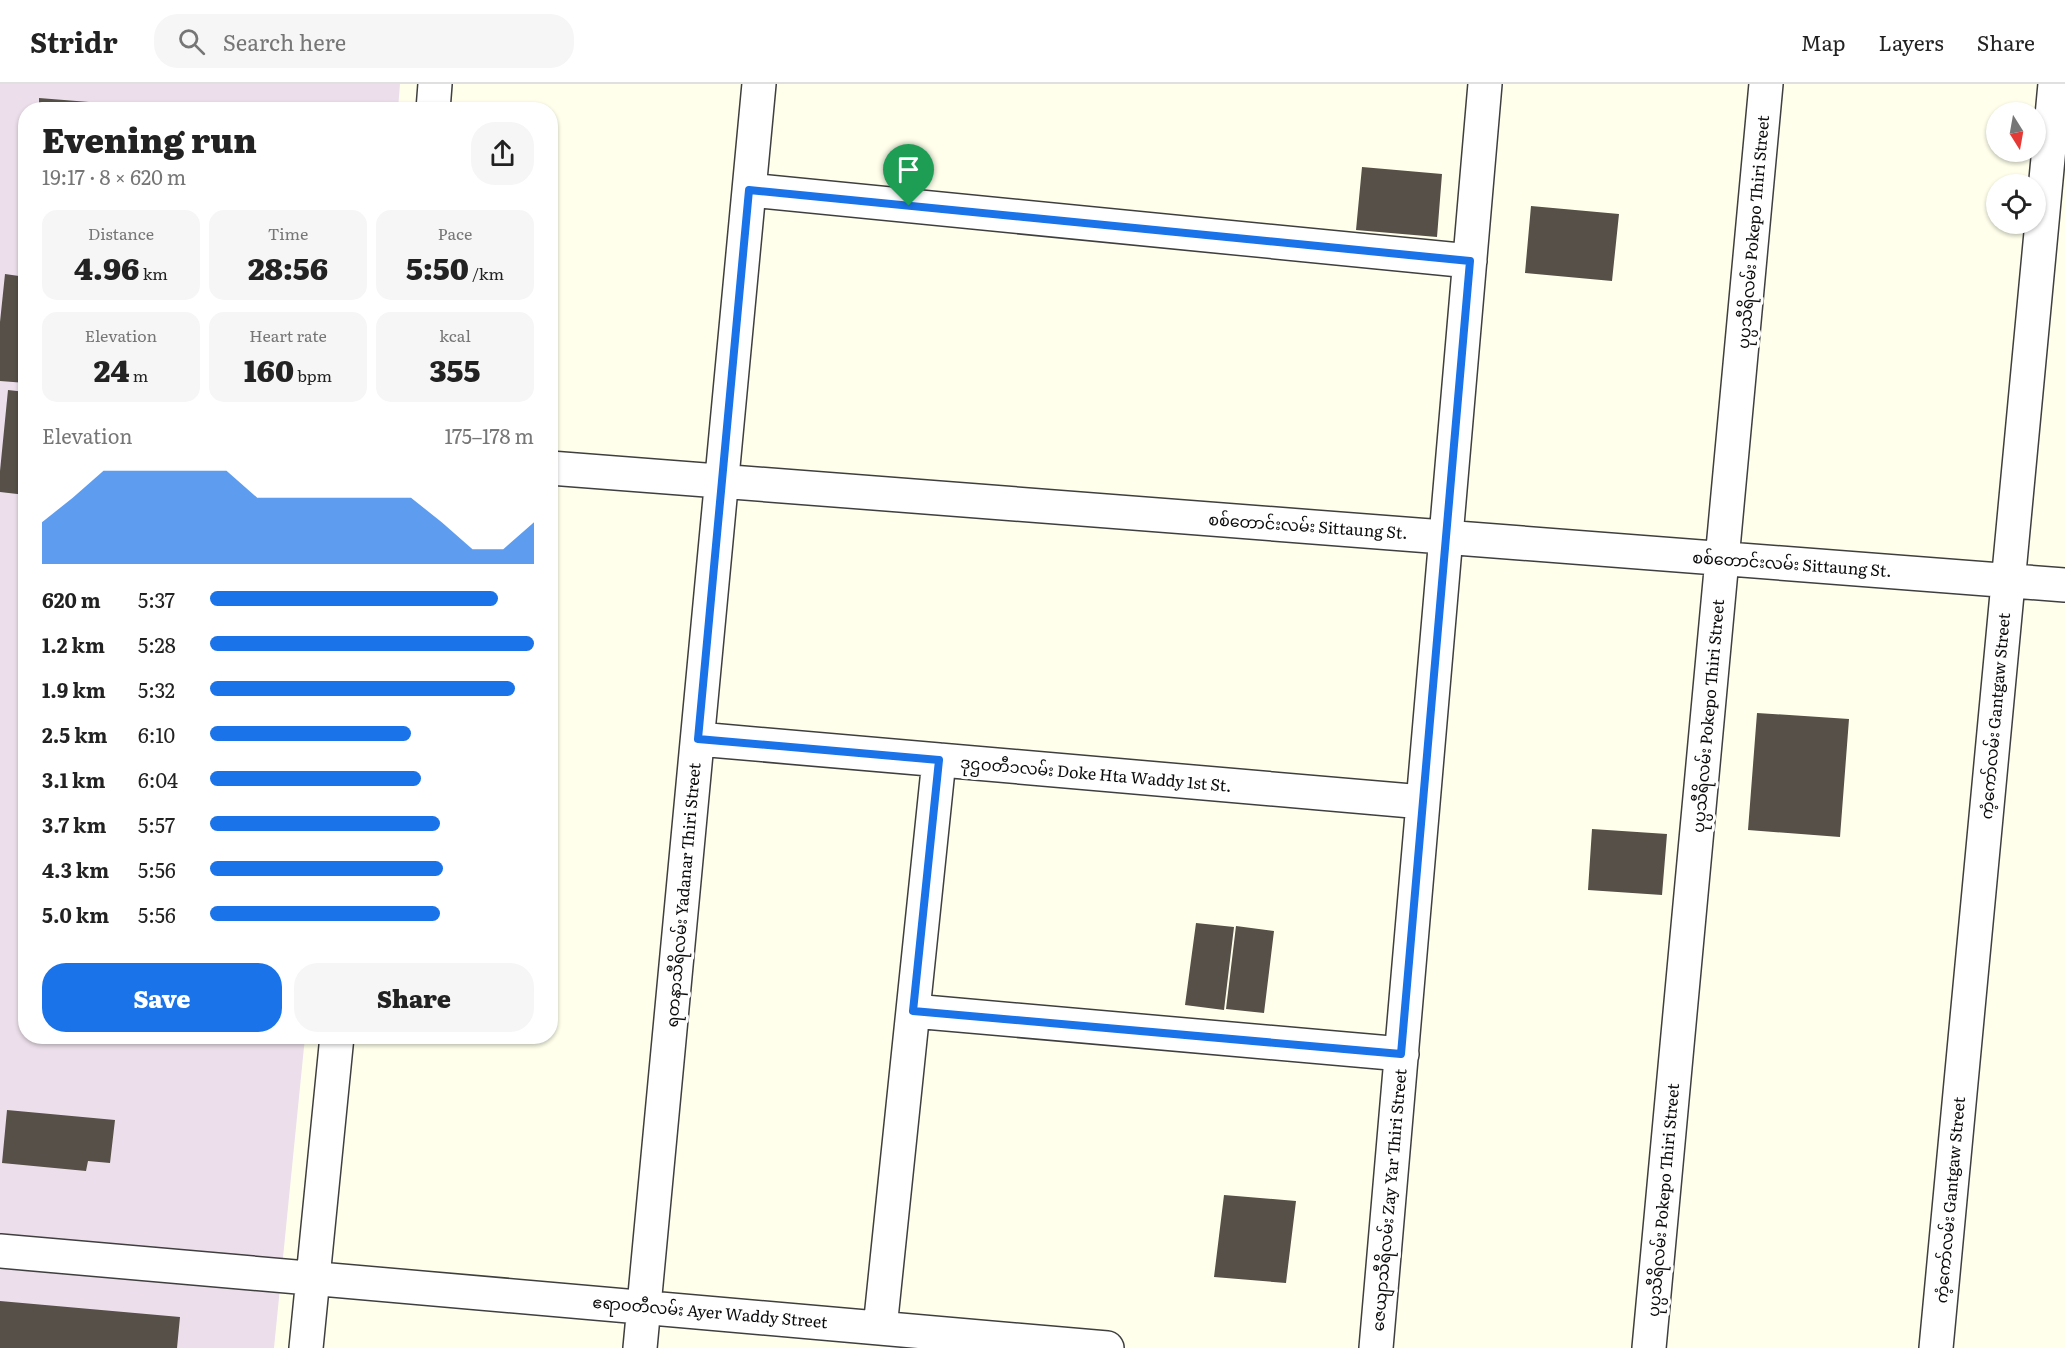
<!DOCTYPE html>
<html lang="en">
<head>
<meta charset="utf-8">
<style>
	body { margin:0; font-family:Literata,"Noto Sans Myanmar",serif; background:#f6f6f6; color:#222; height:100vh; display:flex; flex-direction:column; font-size:22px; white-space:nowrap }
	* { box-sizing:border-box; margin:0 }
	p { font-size:20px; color:#767676 }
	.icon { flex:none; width:33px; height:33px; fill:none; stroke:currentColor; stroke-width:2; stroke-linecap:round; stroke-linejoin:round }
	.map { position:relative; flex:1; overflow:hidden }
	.details { position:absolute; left:18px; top:18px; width:540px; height:942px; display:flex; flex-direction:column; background:#fff; border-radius:24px; box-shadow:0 2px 4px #0004 }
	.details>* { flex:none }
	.needle { width:39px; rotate:169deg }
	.buttons { position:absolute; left:1986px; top:18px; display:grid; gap:12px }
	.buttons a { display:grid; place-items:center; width:60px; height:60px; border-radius:50%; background:#fff; box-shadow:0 2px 4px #0004; font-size:30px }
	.pin { position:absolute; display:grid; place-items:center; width:51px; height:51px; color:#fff; margin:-62px -26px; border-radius:50% 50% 50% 0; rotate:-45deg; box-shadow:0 0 6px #0007 }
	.pin .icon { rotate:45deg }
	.round { display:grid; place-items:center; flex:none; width:63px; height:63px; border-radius:24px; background:#f6f6f6 }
	.overview { display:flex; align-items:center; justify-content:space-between; height:102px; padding:0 24px }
	h1 { font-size:33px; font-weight:800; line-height:45px }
	.figures { display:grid; grid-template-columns:repeat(3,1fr); gap:9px; height:102px; padding:6px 24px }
	.figures div { display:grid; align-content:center; border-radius:15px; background:#f6f6f6; text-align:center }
	.figures b { font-size:30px; font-weight:800 }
	.figures small { font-size:16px; font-weight:400 }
	.figures p { font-size:16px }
	.chart { height:168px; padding:12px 24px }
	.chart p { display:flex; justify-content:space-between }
	.chart svg { width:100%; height:108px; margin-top:6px; fill:#1a73e8; opacity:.7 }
	.action { display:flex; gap:12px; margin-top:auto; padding:12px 24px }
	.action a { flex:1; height:69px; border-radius:24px; background:#1a73e8; color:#fff; font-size:24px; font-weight:800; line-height:69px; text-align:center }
	.action a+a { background:#f6f6f6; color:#222 }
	ul { padding:0 24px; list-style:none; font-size:20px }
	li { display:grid; grid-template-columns:96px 72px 1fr; align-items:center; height:45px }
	li i { height:15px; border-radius:8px; background:#1a73e8 }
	header { display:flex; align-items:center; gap:36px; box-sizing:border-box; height:84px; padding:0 30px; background:#fff; border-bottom:2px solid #e0e0e0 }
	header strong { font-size:28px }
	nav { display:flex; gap:33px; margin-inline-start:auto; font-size:21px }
	.search { width:420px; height:54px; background:#f6f6f6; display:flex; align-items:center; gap:15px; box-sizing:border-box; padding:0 21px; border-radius:24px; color:#767676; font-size:22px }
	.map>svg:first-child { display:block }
</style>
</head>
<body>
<header>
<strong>Stridr</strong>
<div class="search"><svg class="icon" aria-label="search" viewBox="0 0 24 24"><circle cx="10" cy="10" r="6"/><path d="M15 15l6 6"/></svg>Search here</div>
<nav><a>Map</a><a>Layers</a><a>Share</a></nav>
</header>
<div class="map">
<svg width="2065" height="1264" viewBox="0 0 2065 1264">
	<rect width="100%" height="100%" fill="#ffffec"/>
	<path fill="#ecdfeb" d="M0,0H400L398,25L26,26V952L305,953L274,1264H0Z"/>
	<path fill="#565048" d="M39,14L164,24V26H39Z
		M1362,83L1442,90L1437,153L1356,146Z
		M1531,122L1619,130L1612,197L1525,189Z
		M5,190L26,193V299L0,297V238Z
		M8,306L26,308V411L0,408V387Z
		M1757,629L1849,635L1840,753L1748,746Z
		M1592,745L1667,750L1662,811L1588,806Z
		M1196,839L1234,843L1224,926L1185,921Z
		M1236,842L1274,847L1264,929L1226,925Z
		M7,1026L115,1036L110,1079L88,1077L86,1087L2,1079Z
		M1224,1111L1296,1117L1286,1199L1214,1193Z
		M0,1217L180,1233L177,1264H0Z"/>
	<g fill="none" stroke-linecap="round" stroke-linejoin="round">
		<g stroke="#3f3f3f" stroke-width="36">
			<path id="minor" d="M433,26L435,0
				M749,106L1470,177
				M550,384L2065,501
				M698,655L1423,718
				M913,927L1402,970
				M0,1167L1107,1264
				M880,1244L939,676
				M306,1264L337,952
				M640,1264L759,0
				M1376,1264L1485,0
				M1649,1264L1766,0
				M1936,1264L2055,0"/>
		</g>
		<use href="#minor" stroke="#fff" stroke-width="33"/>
	</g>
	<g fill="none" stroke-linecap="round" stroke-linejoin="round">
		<g stroke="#fff" stroke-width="12">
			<path id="route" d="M749,106L1470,177L1401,970L913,927L939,676L698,655Z"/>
		</g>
		<use href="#route" stroke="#1a73e8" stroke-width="8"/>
	</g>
	<g text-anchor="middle" stroke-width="6" stroke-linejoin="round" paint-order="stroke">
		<g font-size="16" fill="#0c0c0c" stroke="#fff">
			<text transform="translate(1753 148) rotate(-85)" y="6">ပုပ္ပသီရိလမ်း Pokepo Thiri Street</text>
			<text transform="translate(1308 442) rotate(4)" y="6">စစ်တောင်းလမ်း Sittaung St.</text>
			<text transform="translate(1792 480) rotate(4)" y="6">စစ်တောင်းလမ်း Sittaung St.</text>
			<text transform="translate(1708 632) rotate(-85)" y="6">ပုပ္ပသီရိလမ်း Pokepo Thiri Street</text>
			<text transform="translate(1995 632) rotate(-85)" y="6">ကံ့ကော်လမ်း Gantgaw Street</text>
			<text transform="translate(1096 690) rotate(5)" y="6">ဒုဌဝတီ၁လမ်း Doke Hta Waddy 1st St.</text>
			<text transform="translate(683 811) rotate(-85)" y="6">ရတနာသီရိလမ်း Yadanar Thiri Street</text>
			<text transform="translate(1389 1116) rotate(-85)" y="6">ဇေယျာသီရိလမ်း Zay Yar Thiri Street</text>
			<text transform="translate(1663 1116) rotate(-85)" y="6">ပုပ္ပသီရိလမ်း Pokepo Thiri Street</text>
			<text transform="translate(1950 1116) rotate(-85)" y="6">ကံ့ကော်လမ်း Gantgaw Street</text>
			<text transform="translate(710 1228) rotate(5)" y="6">ဧရာဝတီလမ်း Ayer Waddy Street</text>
		</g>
	</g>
</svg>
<div class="buttons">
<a><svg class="needle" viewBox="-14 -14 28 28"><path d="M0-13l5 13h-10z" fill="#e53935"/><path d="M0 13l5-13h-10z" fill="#767676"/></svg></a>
<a><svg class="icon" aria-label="locate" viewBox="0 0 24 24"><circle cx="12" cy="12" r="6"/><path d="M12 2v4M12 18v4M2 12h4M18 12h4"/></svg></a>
</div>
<div class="pin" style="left:909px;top:122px;background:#1e9e55"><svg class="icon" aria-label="arrive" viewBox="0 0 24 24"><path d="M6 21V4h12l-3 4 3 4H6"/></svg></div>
<section class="details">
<div class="overview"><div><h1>Evening run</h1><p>19:17 · 8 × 620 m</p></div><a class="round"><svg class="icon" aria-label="share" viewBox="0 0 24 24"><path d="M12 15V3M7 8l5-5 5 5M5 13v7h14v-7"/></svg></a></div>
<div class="figures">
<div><p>Distance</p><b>4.96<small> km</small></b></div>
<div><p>Time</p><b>28:56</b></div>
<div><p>Pace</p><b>5:50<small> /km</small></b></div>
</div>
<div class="figures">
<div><p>Elevation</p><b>24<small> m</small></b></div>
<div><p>Heart rate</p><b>160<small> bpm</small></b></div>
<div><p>kcal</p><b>355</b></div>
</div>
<div class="chart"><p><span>Elevation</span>175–178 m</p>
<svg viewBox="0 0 160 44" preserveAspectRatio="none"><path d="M0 44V27L10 17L20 6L30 6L40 6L50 6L60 6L70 17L80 17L90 17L100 17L110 17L120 17L130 27L140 38L150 38L160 27V44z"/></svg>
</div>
<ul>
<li><b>620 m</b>5:37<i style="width:89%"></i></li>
<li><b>1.2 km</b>5:28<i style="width:100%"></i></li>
<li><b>1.9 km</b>5:32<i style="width:94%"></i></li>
<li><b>2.5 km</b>6:10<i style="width:62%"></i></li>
<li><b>3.1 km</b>6:04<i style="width:65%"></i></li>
<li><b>3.7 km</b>5:57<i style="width:71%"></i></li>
<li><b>4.3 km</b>5:56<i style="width:72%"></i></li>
<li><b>5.0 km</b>5:56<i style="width:71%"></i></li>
</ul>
<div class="action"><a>Save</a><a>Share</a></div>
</section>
</div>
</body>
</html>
